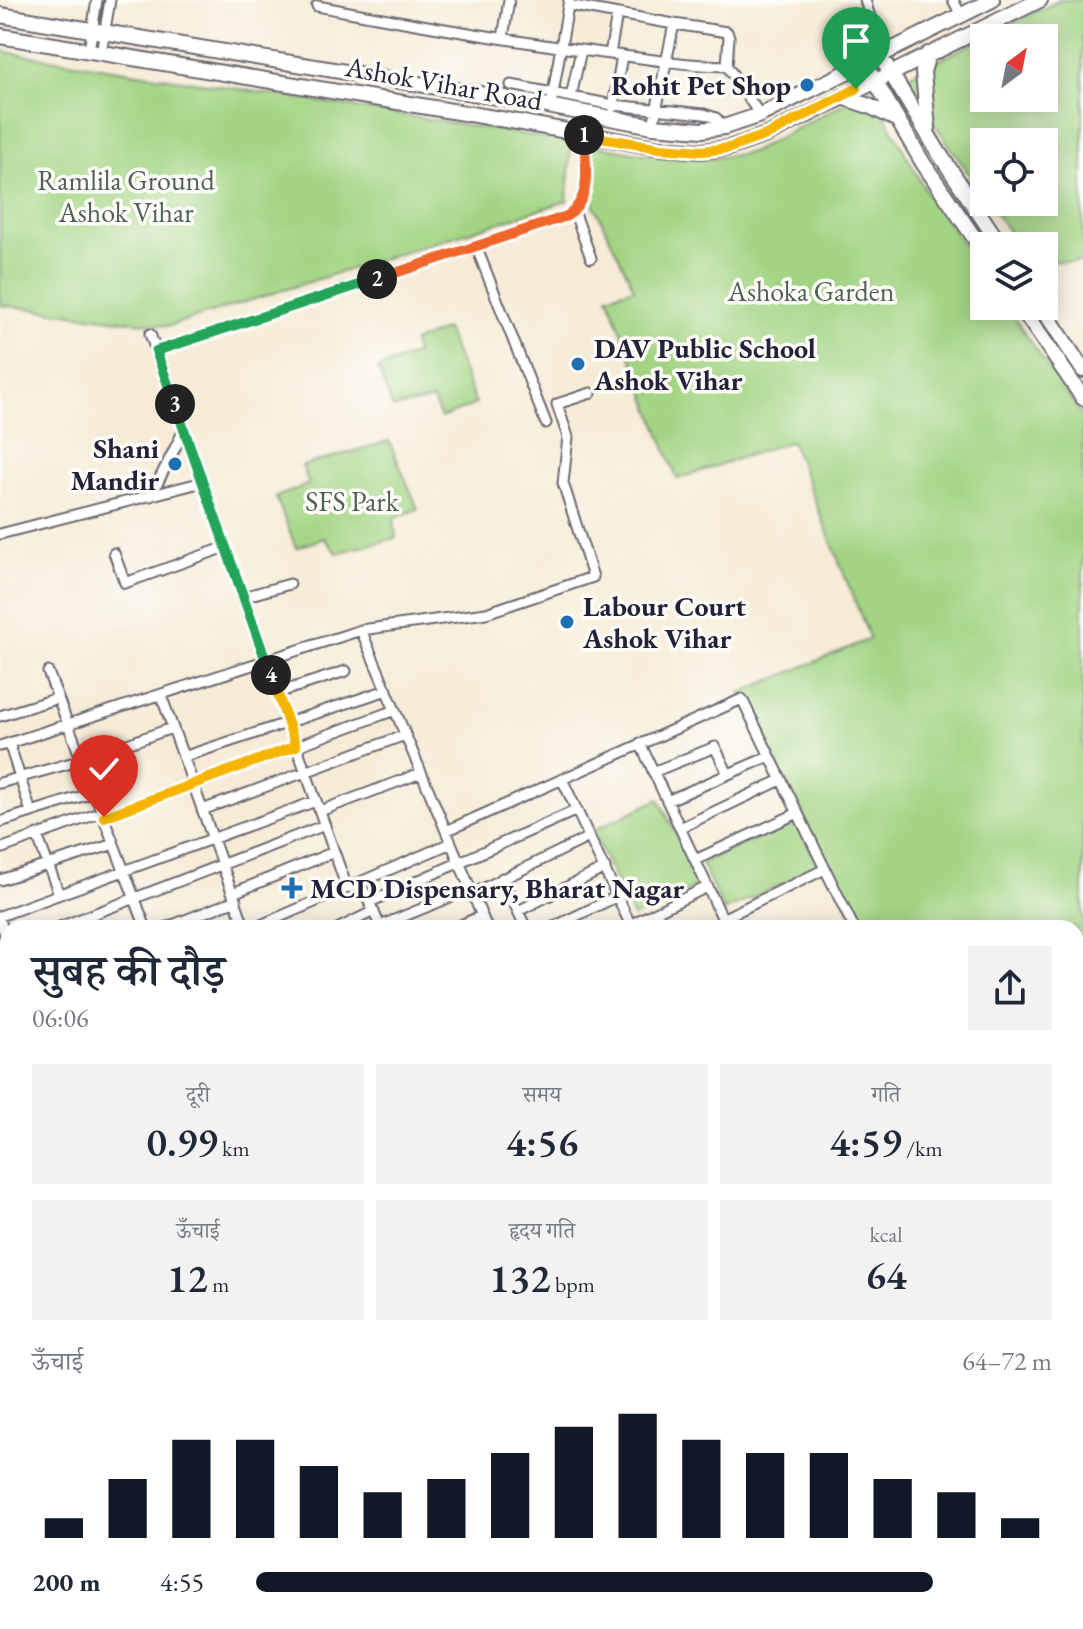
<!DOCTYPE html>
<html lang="hi">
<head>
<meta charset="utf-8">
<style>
	body { margin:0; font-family:"EB Garamond","Noto Serif Devanagari",serif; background:#f2f2f3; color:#1f2937; height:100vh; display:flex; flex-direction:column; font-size:30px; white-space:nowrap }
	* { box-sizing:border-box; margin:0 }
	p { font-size:26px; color:#747a83 }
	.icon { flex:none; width:44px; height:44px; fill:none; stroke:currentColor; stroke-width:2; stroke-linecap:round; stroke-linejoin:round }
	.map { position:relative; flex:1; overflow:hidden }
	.panel { position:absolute; left:0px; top:920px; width:1084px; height:710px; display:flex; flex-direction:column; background:#fff; border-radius:24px 24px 0 0; box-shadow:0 4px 20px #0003 }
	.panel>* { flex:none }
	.needle { width:52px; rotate:32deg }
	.buttons { position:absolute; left:970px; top:24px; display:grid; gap:16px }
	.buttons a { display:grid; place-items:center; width:88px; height:88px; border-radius:0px; background:#fff; box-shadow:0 4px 20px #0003; font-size:40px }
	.pin { position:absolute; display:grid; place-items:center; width:68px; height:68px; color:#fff; margin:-82px -34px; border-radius:50% 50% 50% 0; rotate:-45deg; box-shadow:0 0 8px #0007 }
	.pin .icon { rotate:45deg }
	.km { position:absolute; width:40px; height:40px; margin:-20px; border-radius:50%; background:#222; color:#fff; font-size:22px; line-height:40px; text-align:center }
	.round { display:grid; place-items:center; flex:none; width:84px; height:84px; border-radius:0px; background:#f2f2f3 }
	.headline { display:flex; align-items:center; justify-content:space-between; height:136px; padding:0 32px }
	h1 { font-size:44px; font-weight:600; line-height:60px }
	.stats { display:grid; grid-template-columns:repeat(3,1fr); gap:12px; height:136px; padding:8px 32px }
	.stats div { display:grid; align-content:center; border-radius:0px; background:#f2f2f3; text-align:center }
	.stats b { font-size:40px; font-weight:600 }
	.stats small { font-size:22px; font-weight:400 }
	.stats p { font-size:22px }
	.chart { height:224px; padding:16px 32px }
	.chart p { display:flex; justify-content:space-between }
	.chart svg { width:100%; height:144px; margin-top:8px; stroke:#111827; stroke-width:6 }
	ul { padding:0 32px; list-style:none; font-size:26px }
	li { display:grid; grid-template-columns:128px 96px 1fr; align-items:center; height:60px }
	li i { height:20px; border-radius:10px; background:#111827 }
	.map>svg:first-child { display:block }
</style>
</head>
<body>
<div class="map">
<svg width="1083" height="1629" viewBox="0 0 1083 1629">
	<rect width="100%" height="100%" fill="#fdfcf7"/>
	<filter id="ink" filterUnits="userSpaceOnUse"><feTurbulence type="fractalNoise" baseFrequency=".0125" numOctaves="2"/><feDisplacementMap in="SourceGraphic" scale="16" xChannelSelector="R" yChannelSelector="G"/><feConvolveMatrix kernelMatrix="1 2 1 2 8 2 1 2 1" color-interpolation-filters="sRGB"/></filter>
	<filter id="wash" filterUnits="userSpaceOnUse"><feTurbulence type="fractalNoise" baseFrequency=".006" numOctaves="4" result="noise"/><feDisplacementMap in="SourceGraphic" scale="32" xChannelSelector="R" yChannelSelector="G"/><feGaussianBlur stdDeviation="1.8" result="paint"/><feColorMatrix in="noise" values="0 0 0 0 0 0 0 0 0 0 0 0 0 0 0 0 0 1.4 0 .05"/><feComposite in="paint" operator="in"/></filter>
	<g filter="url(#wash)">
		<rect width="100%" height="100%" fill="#f6ebd6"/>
		<path fill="#a2d483" stroke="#627b5f" stroke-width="2" fill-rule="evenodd" d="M1060,0H1083V262L1044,261V246H1018L988,202H1044V142H984V196L903,78ZM984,38H1044V98H984Z
			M0,51L571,142L567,201L169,326L0,305Z
			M871,89L925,190L984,274V306H1006L1083,417V1354L1076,1348V928H859L740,693L870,639L791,441L677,479L608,296L634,288L592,201V145L663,157L711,159L752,152Z
			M446,329L476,404L441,418L433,400L393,408L378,369L416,354L413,342Z
			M389,441L418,509L394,518L396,538L337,553L324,538L296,548L276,497L309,484L302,466Z
			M659,799L700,885L633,917L592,831Z
			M796,821L819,867L724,911L701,863Z
			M0,1596L8,1600V1622H53L68,1629H0Z"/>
		<path fill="#6d9bd5" stroke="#485e88" stroke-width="2" d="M0,1479L8,1484V1552L0,1548Z
			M159,1622H483L513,1629H190Z"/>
	</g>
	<g filter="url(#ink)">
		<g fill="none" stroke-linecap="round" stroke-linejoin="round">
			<g stroke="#6c6871" stroke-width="13">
				<path id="minor" d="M865,0L881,54
					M953,0L961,15
					M568,5L674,24L653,126
					M317,6C407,23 497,39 588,51C634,57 680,65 727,66L729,37L727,32L674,24
					M503,38L509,0
					M89,51L97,0
					M101,53L110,0
					M610,54L617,14
					M727,66L760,115
					M511,85L613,105L704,114L716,118L724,127
					M571,97L581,50
					M552,99L569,0
					M613,107L622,56
					M574,211L591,258
					M476,246L546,423
					M150,334L347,888
					M156,351L567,216C594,197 585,163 584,134
					M151,496L184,430
					M0,534L203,482
					M114,553L125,583L226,547
					M243,597L290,584
					M361,630L487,928
					M48,672L146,928
					M277,693L346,671
					M161,695L245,928
					M0,716L58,698
					M9,743L31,812
					M640,743L727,928
					M0,746L361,630L486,613L593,577L563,483L568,437L557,404L591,393
					M183,757L387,690
					M653,772L715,747L728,774
					M562,779L632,928
					M0,783L82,760L172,728
					M667,801L770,756
					M202,810L405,735
					M320,811L421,773
					M104,817L395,710
					M0,822L95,792
					M680,828L781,780
					M446,831L742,699L854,928
					M37,835L59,894
					M0,849L102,812
					M695,860L798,813
					M502,878L526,928
					M0,880L114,844
					M360,882L381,928
					M233,893L334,852
					M472,894L589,837
					M370,902L577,810
					M518,911L605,868
					M0,916L316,801
					M722,919L825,869
					M0,920L8,943
					M380,926L470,889
					M57,928L325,825
					M165,928L236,900
					M254,928L451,843
					M339,928L374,911
					M454,928L481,916
					M551,928L618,896
					M623,928L707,887
					M710,928L724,922
					M0,1074L8,1094
					M0,1123L8,1125
					M0,1168L8,1170
					M1076,1355L1083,1362
					M1076,1408L1083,1413
					M0,1438L8,1441
					M1076,1460L1083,1452
					M1076,1513L1083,1505
					M1076,1536L1083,1543
					M1076,1550L1083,1557
					M1076,1600L1083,1607
					M667,1622L696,1629"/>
			</g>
			<g stroke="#6c6871" stroke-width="16">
				<path id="tertiary" d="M1033,1622L1040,1629"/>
			</g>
			<g stroke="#6c6871" stroke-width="18">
				<path id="secondary" d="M0,15L516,100L653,126L702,130L724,127L760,115L992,0
					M0,36L512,121L660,148L702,151L729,148L769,134L1040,0
					M928,54L923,72L928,128
					M886,65L939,153L1001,246
					M871,74L923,163L984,252
					M842,97L869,106L898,120
					M1020,306L1083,398
					M1041,306L1083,370"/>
			</g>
			<use href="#minor" stroke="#fff" stroke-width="9"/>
			<use href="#tertiary" stroke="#fff" stroke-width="12"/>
			<use href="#secondary" stroke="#fff" stroke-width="14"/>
		</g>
	</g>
	<g fill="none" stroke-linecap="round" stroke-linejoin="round" filter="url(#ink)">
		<g stroke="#fff" stroke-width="16">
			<path id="split-1" d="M584,135L660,148L702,151L729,148L769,134L856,89"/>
		</g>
		<g stroke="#fff" stroke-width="16">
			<path id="split-2" d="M377,279L567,216C594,197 585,164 584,135"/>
		</g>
		<g stroke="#fff" stroke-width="16">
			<path id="split-3" d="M175,404L156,351L377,279"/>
		</g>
		<g stroke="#fff" stroke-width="16">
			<path id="split-4" d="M175,404L271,675"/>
		</g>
		<g stroke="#fff" stroke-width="16">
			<path id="split-5" d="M104,817L296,746L271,675"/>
		</g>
		<use href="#split-1" stroke="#f5b400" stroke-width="10"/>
		<use href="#split-2" stroke="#f0652b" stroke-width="10"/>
		<use href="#split-3" stroke="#22a559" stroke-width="10"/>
		<use href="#split-4" stroke="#22a559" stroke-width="10"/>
		<use href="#split-5" stroke="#f5b400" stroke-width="10"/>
	</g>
	<g fill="#1f6fb2" stroke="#fdfcf7" stroke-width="3">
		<circle cx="807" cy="85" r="8"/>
		<circle cx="578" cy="364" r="8"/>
		<circle cx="175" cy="464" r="8"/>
		<circle cx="567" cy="622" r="8"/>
		<path d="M288 876h8v8h8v8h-8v8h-8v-8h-8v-8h8z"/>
	</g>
	<g text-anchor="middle" stroke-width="7" stroke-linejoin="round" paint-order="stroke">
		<g font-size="28" fill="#22223b" stroke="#fdfcf7">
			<text transform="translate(444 83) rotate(10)" y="10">Ashok Vihar Road</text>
		</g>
		<g font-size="28" font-weight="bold" fill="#22223b" stroke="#fdfcf7" text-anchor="start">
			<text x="791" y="95" text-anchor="end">Rohit Pet Shop</text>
			<text x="594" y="358">DAV Public School<tspan x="594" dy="32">Ashok Vihar</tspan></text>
			<text x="159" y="458" text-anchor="end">Shani<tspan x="159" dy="32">Mandir</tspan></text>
			<text x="583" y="616">Labour Court<tspan x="583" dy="32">Ashok Vihar</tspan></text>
			<text x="310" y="898">MCD Dispensary, Bharat Nagar</text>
		</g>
		<g font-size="28" fill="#4f6054" stroke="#fdfcf7">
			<text x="126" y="190">Ramlila Ground<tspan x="126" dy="32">Ashok Vihar</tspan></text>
			<text x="811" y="301">Ashoka Garden</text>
			<text x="352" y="511">SFS Park</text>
		</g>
	</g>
</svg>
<div class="buttons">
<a><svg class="needle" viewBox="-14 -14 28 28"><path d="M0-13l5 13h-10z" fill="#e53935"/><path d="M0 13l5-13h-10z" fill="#747a83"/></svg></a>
<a><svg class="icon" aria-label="locate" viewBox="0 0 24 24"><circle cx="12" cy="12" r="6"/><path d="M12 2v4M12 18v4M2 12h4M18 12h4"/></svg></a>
<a><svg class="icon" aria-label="layers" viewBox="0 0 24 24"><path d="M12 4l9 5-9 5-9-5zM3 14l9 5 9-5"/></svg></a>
</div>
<div class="pin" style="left:856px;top:89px;background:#1e9e55"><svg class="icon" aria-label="arrive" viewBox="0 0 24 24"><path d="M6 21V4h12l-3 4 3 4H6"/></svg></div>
<div class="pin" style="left:104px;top:817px;background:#d93025"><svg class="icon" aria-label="check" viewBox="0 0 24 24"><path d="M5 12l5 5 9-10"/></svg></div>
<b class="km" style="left:584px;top:135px">1</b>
<b class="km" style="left:377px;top:279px">2</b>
<b class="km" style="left:175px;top:404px">3</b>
<b class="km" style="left:271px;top:675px">4</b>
<section class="panel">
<div class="headline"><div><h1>सुबह की दौड़</h1><p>06:06</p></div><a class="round"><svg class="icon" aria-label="share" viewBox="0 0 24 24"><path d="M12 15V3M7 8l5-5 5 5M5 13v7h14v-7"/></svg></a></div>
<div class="stats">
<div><p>दूरी</p><b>0.99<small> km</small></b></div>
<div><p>समय</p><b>4:56</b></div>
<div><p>गति</p><b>4:59<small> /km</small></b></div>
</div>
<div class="stats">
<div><p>ऊँचाई</p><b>12<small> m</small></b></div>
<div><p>हृदय गति</p><b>132<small> bpm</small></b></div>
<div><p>kcal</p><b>64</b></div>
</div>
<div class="chart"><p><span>ऊँचाई</span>64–72 m</p>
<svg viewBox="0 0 160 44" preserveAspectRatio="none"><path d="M5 44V38M15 44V26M25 44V14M35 44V14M45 44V22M55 44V30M65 44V26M75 44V18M85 44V10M95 44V6M105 44V14M115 44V18M125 44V18M135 44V26M145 44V30M155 44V38"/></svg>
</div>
<ul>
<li><b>200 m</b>4:55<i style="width:85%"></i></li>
</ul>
</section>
</div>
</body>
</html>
